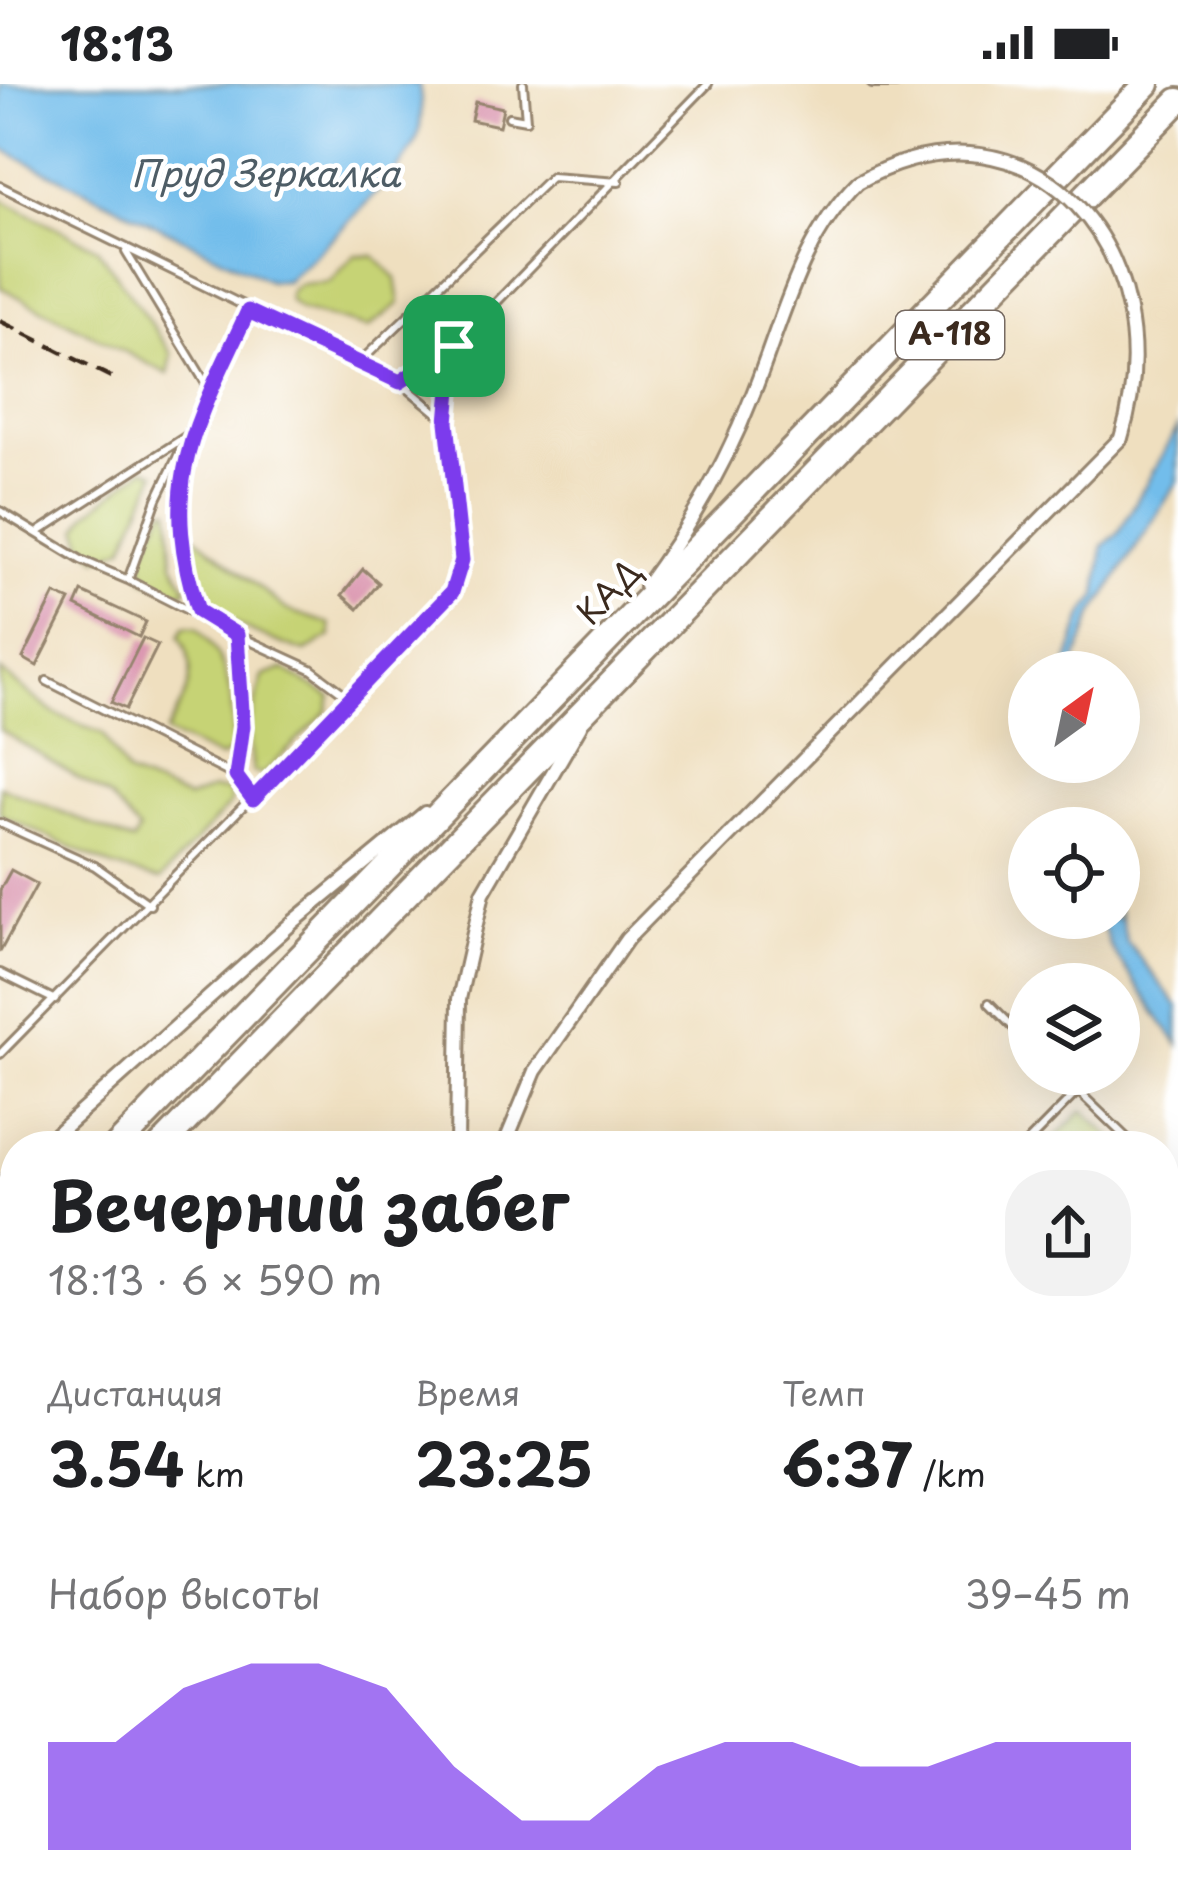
<!DOCTYPE html>
<html lang="ru">
<head>
<meta charset="utf-8">
<style>
	body { margin:0; font-family:"Playpen Sans",sans-serif; background:#f2f2f2; color:#202124; height:100vh; display:flex; flex-direction:column; font-size:45px; white-space:nowrap }
	* { box-sizing:border-box; margin:0 }
	p { font-size:39px; color:#757577 }
	.icon { flex:none; width:66px; height:66px; fill:none; stroke:currentColor; stroke-width:2; stroke-linecap:round; stroke-linejoin:round }
	.map { position:relative; flex:1; overflow:hidden }
	.sheet { position:absolute; left:0px; top:1047px; width:1179px; height:771px; display:flex; flex-direction:column; background:#fff; border-radius:48px 48px 0 0; box-shadow:0 12px 48px #0002 }
	.sheet>* { flex:none }
	.needle { width:78px; rotate:33deg }
	.fabs { position:absolute; left:1008px; top:567px; display:grid; gap:24px }
	.fabs a { display:grid; place-items:center; width:132px; height:132px; border-radius:50%; background:#fff; box-shadow:0 12px 48px #0002; font-size:60px }
	.pin { position:absolute; display:grid; place-items:center; width:102px; height:102px; color:#fff; margin:-51px; border-radius:24px; box-shadow:0 6px 18px #0006 }
	.round { display:grid; place-items:center; flex:none; width:126px; height:126px; border-radius:48px; background:#f2f2f2 }
	.head { display:flex; align-items:center; justify-content:space-between; height:204px; padding:0 48px }
	h1 { font-size:66px; font-weight:700; line-height:90px }
	.metrics { display:grid; grid-template-columns:repeat(3,1fr); gap:18px; height:204px; padding:12px 48px }
	.metrics div { display:grid; align-content:center }
	.metrics b { font-size:60px; font-weight:700 }
	.metrics small { font-size:33px; font-weight:400 }
	.metrics p { font-size:33px }
	.chart { height:336px; padding:24px 48px }
	.chart p { display:flex; justify-content:space-between }
	.chart svg { width:100%; height:216px; margin-top:12px; fill:#7c3aed; opacity:.7 }
	.status { display:flex; justify-content:space-between; align-items:center; height:84px; padding:0 60px; background:#fff; direction:ltr }
	.status svg { height:33px; fill:currentColor }
	.map>svg:first-child { display:block }
</style>
</head>
<body>
<div class="status"><b>18:13</b><svg viewBox="0 0 49 12"><path d="M0 12V9h3v3zM5 12V6h3v6zM10 12V3h3v9zM15 12V0h3v12zM26 1h20v11H26zM47 4h2v5h-2z"/></svg></div>
<div class="map">
<svg width="1178" height="1816" viewBox="0 0 1178 1816">
	<rect width="100%" height="100%" fill="#fff"/>
	<filter id="ink" filterUnits="userSpaceOnUse"><feTurbulence type="fractalNoise" baseFrequency=".00833" numOctaves="2"/><feDisplacementMap in="SourceGraphic" scale="24" xChannelSelector="R" yChannelSelector="G"/><feConvolveMatrix kernelMatrix="1 2 1 2 8 2 1 2 1" color-interpolation-filters="sRGB"/></filter>
	<filter id="wash" filterUnits="userSpaceOnUse"><feTurbulence type="fractalNoise" baseFrequency=".004" numOctaves="4" result="noise"/><feDisplacementMap in="SourceGraphic" scale="48" xChannelSelector="R" yChannelSelector="G"/><feGaussianBlur stdDeviation="2.7" result="paint"/><feColorMatrix in="noise" values="0 0 0 0 0 0 0 0 0 0 0 0 0 0 0 0 0 1.4 0 .05"/><feComposite in="paint" operator="in"/></filter>
	<g filter="url(#wash)">
		<rect width="100%" height="100%" fill="#efdfbf"/>
		<path fill="#c6d374" stroke="#807e49" stroke-width="3" d="M0,115L97,164L172,270L168,290L0,203Z
			M355,171L374,172L396,194L400,219L368,244L300,226L289,216L290,207L299,200L329,198Z
			M145,384L156,389L124,463L98,474L83,459L79,443L88,429Z
			M164,425H170L173,479L187,504L181,509L144,495L142,472Z
			M190,448L287,526L330,540L331,552L305,568C234,542 195,533 190,448Z
			M185,542L197,543C232,580 233,616 233,666L220,674L166,649C184,613 203,590 180,552Z
			M283,585L331,613L327,628L262,691L253,688L248,644L263,592Z
			M0,587L54,629L103,650L127,690L188,715L212,705L230,707L231,719L160,796L113,783L0,730V702L133,758L139,747L109,713L0,646Z
			M1083,1026L1121,1062H1047Z"/>
		<path fill="#72bdeb" stroke="#567484" stroke-width="3" d="M0,0H419C422,19 423,39 416,57C407,83 311,176 286,197H269L0,64Z
			M1178,343V397L1093,531L1072,588H1065L1083,532L1097,512L1103,462L1119,448Z
			M1119,824L1126,856L1178,923V961L1111,864L1100,834H1119Z
			M604,1803H792L787,1816L644,1812L612,1816Z"/>
		<g id="blocks">
			<path fill="#db98b1" d="M475,18L503,24L499,42L471,36Z
				M363,485L379,499L358,525L342,511Z
				M82,508L146,538L139,553L76,522Z
				M55,510L70,517L37,582L23,574Z
				M143,554L158,561L126,625L111,618Z
				M11,786L37,800L0,868V806Z
				M1164,1173L1178,1187V1207L1164,1221Z
				M1164,1333L1178,1364L1164,1398Z
				M1170,1444L1176,1478L1170,1511L1164,1510V1445Z"/>
		</g>
	</g>
	<g filter="url(#ink)">
		<use href="#blocks" fill-opacity="0" stroke="#95846e" stroke-width="3"/>
		<g fill="none" stroke-linecap="round" stroke-linejoin="round">
			<g stroke="#95846e" stroke-width="12">
				<path id="lane" d="M872,0H896
					M509,33L526,36L523,0
					M0,102L400,298L454,262
					M126,168L211,308
					M248,227L157,415L128,496L237,551L243,642L235,692L253,715
					M361,277L551,93L619,98
					M400,298L447,337
					M188,359C175,417 180,471 198,527
					M0,427L81,476L128,496
					M40,447L188,351
					M237,551L311,585L351,615
					M47,597L235,692
					M0,739L95,782L150,821
					M0,889L55,916
					M989,919L1029,959
					M0,970L452,509L462,476L447,337L454,262L708,0
					M1061,990L1078,1007
					M1024,1062L1078,1007L1135,1062
					M1164,1090L1176,1111L1164,1132
					M1164,1279L1178,1293
					M0,1310L15,1293
					M1164,1633L1178,1646
					M1056,1803L1069,1816
					M1161,1803L1174,1816"/>
			</g>
			<g stroke="#95846e" stroke-width="18">
				<path id="street" d="M646,502C691,441 726,380 753,310C784,233 799,157 858,98
					M43,1062L292,839L425,729
					M457,1062L459,915L483,809L580,642
					M504,1062L535,987L627,855L1121,354
					M0,1101L15,1088
					M0,1374L15,1359
					M496,1803L504,1816
					M522,1803L531,1816
					M899,1803L910,1816"/>
			</g>
			<g stroke="#95846e" stroke-width="27">
				<path id="primary" d="M0,1484L15,1482
					M0,1504L15,1502
					M0,1770L15,1778
					M22,1803L45,1816
					M67,1803L109,1816
					M0,1811L9,1816
					M280,1816L282,1803"/>
			</g>
			<g stroke="#95846e" stroke-width="30">
				<path id="highway" d="M117,1062L1147,0
					M161,1062L1178,17
					M0,1182L15,1167
					M0,1229L15,1213"/>
			</g>
			<use href="#lane" stroke="#fff" stroke-width="6"/>
			<use href="#street" stroke="#fff" stroke-width="12"/>
			<use href="#primary" stroke="#fff" stroke-width="21"/>
			<use href="#highway" stroke="#fff" stroke-width="24"/>
			<path stroke="#3b2a1e" stroke-width="4.5" stroke-dasharray="18 9" stroke-linecap="butt" d="M0,237L111,293
				M0,1630L15,1632
				M0,1712L15,1722
				M135,1803L154,1816
				M163,1803L182,1816"/>
			<g stroke="#95846e" stroke-width="18" stroke-linecap="butt">
				<path id="street-bridge" d="M858,98C1033,0 1178,172 1121,354"/>
			</g>
			<g stroke="#95846e" stroke-width="27" stroke-linecap="butt">
				<path id="primary-bridge" d="M167,1816L205,1803"/>
			</g>
			<use href="#street-bridge" stroke="#fff" stroke-width="12"/>
			<use href="#primary-bridge" stroke="#fff" stroke-width="21"/>
		</g>
	</g>
	<g fill="none" stroke-linecap="round" stroke-linejoin="round" filter="url(#ink)">
		<g stroke="#fff" stroke-width="24">
			<path id="route" d="M248,227L400,298L454,262L447,338L462,476L452,508L253,715L236,692L243,642L237,551L198,527C157,397 195,342 248,227Z"/>
		</g>
		<use href="#route" stroke="#7c3aed" stroke-width="15"/>
	</g>
	<g text-anchor="middle" stroke-width="9" stroke-linejoin="round" paint-order="stroke">
		<rect fill="#fff" stroke="#766a62" stroke-width="3" x="896" y="227" width="108" height="48" rx="9"/>
		<g font-size="30" font-weight="bold" fill="#3b2a1e">
			<text x="950" y="261">А-118</text>
		</g>
		<g font-size="33" fill="#3b2a1e" stroke="#fff">
			<text transform="translate(609 508) rotate(-46)" y="12">КАД</text>
		</g>
		<g font-size="36" font-style="italic" fill="#4e5d66" stroke="#fff">
			<text x="266" y="103">Пруд Зеркалка</text>
		</g>
	</g>
</svg>
<div class="fabs">
<a><svg class="needle" viewBox="-14 -14 28 28"><path d="M0-13l5 13h-10z" fill="#e53935"/><path d="M0 13l5-13h-10z" fill="#757577"/></svg></a>
<a><svg class="icon" aria-label="locate" viewBox="0 0 24 24"><circle cx="12" cy="12" r="6"/><path d="M12 2v4M12 18v4M2 12h4M18 12h4"/></svg></a>
<a><svg class="icon" aria-label="layers" viewBox="0 0 24 24"><path d="M12 4l9 5-9 5-9-5zM3 14l9 5 9-5"/></svg></a>
</div>
<div class="pin" style="left:454px;top:262px;background:#1e9e55"><svg class="icon" aria-label="arrive" viewBox="0 0 24 24"><path d="M6 21V4h12l-3 4 3 4H6"/></svg></div>
<section class="sheet">
<div class="head"><div><h1>Вечерний забег</h1><p>18:13 · 6 × 590 m</p></div><a class="round"><svg class="icon" aria-label="share" viewBox="0 0 24 24"><path d="M12 15V3M7 8l5-5 5 5M5 13v7h14v-7"/></svg></a></div>
<div class="metrics">
<div><p>Дистанция</p><b>3.54<small> km</small></b></div>
<div><p>Время</p><b>23:25</b></div>
<div><p>Темп</p><b>6:37<small> /km</small></b></div>
</div>
<div class="chart"><p><span>Набор высоты</span>39–45 m</p>
<svg viewBox="0 0 160 44" preserveAspectRatio="none"><path d="M0 44V22L10 22L20 11L30 6L40 6L50 11L60 27L70 38L80 38L90 27L100 22L110 22L120 27L130 27L140 22L150 22L160 22V44z"/></svg>
</div>
</section>
</div>
</body>
</html>
